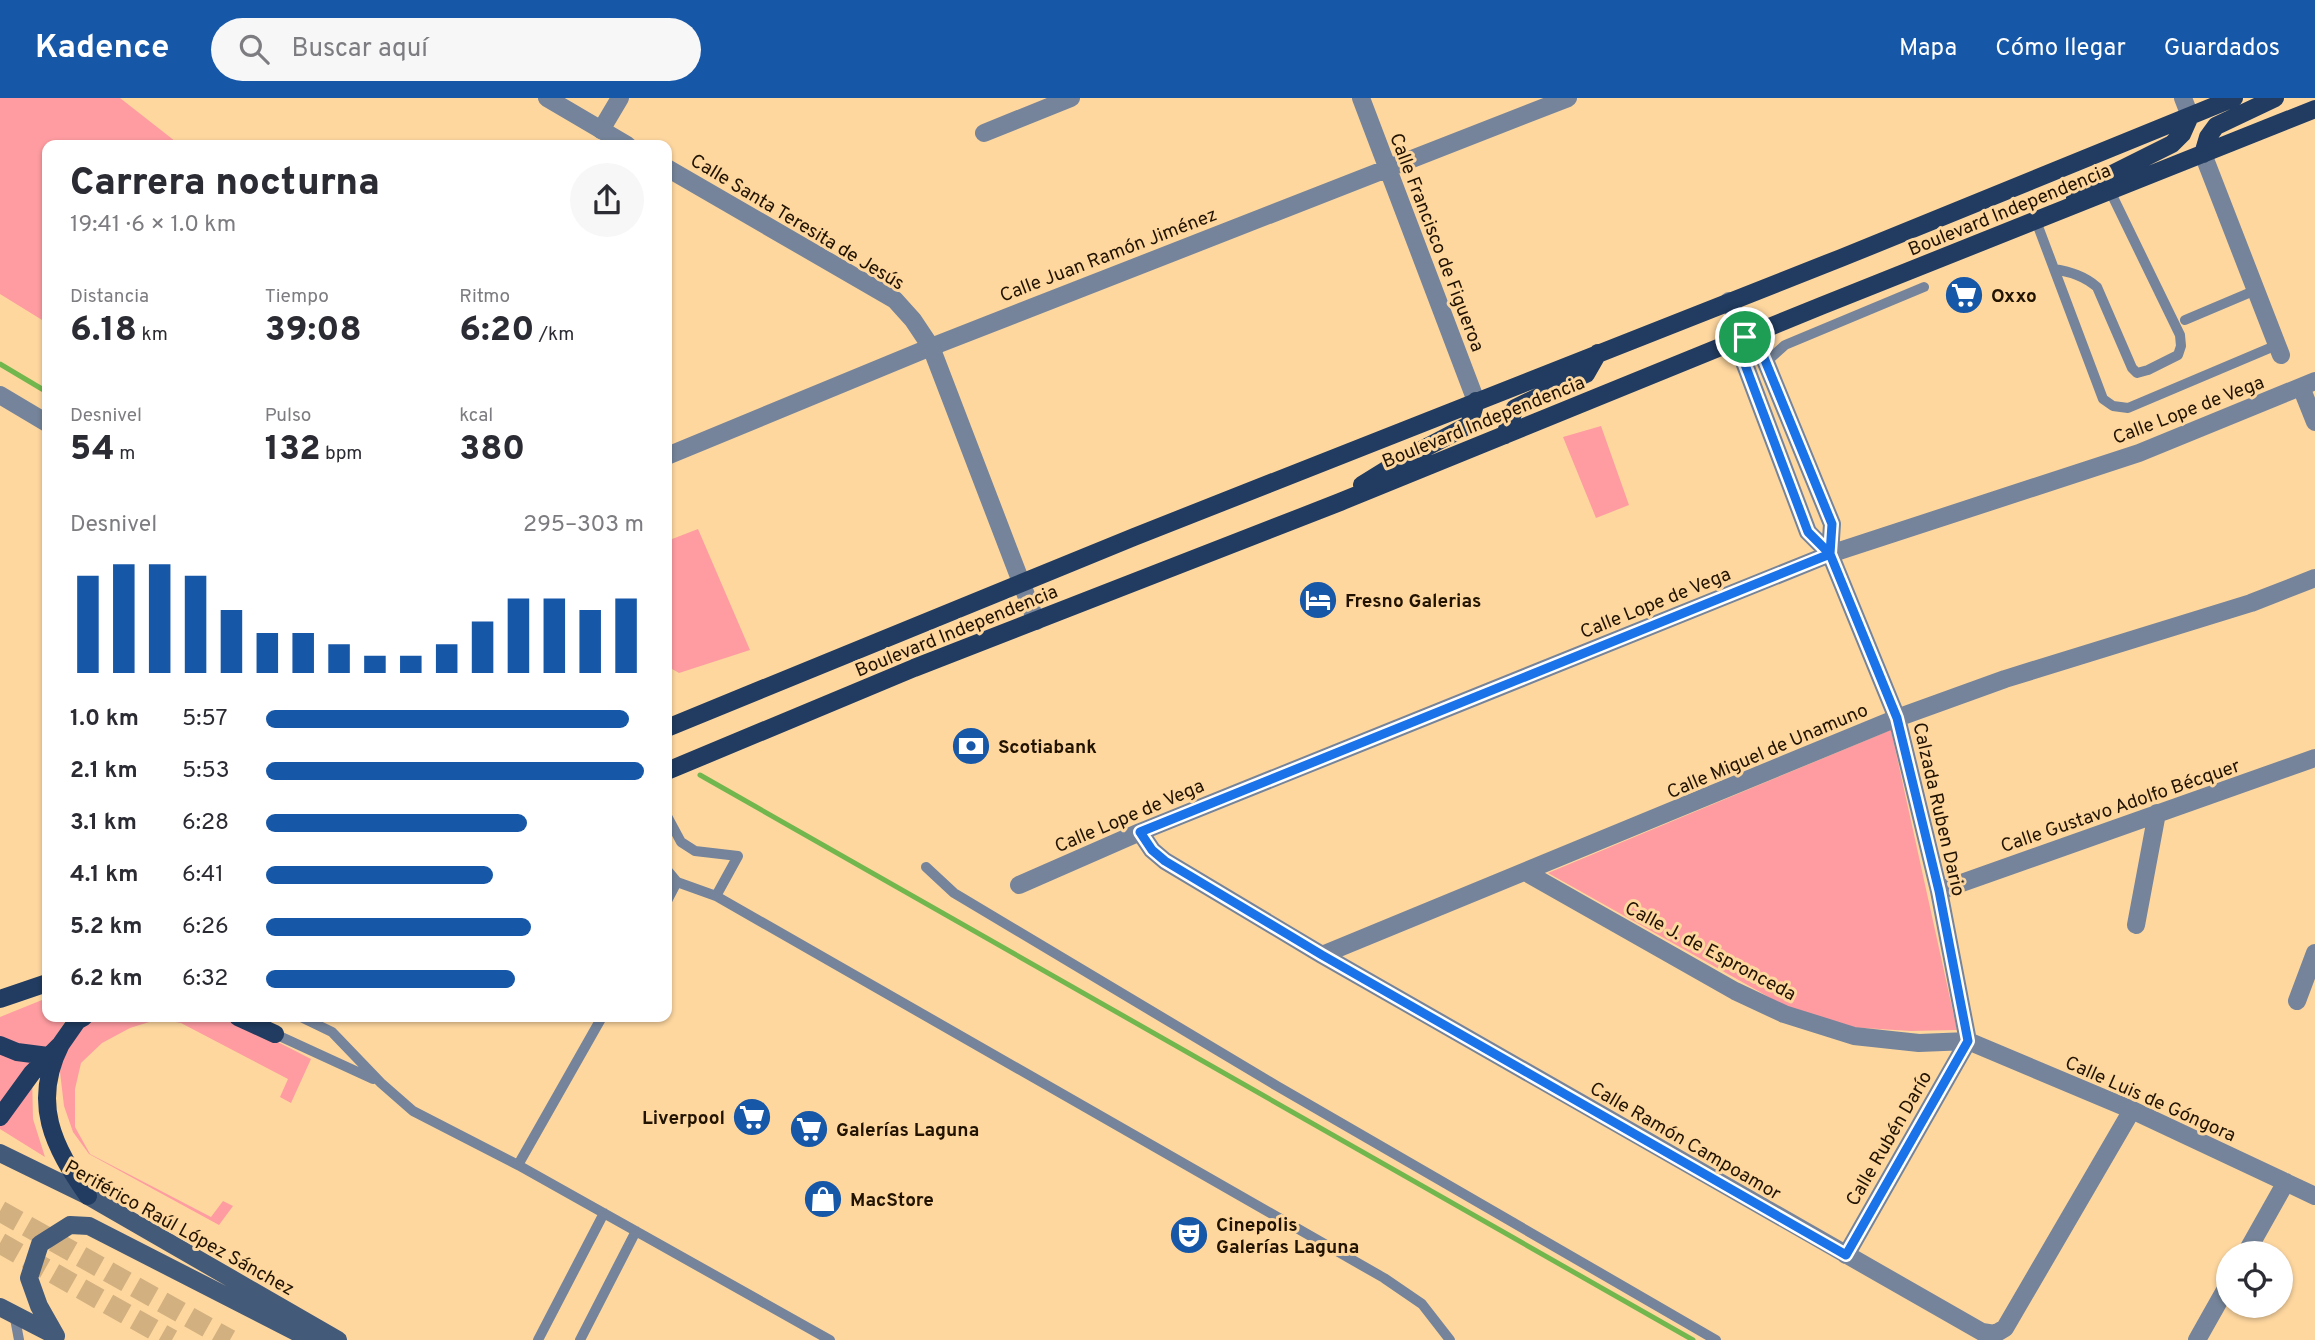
<!DOCTYPE html>
<html lang="es">
<head>
<meta charset="utf-8">
<style>
	body { margin:0; font-family:Overpass,sans-serif; background:#f7f7f7; color:#2b2b33; height:100vh; display:flex; flex-direction:column; font-size:26px; white-space:nowrap }
	* { box-sizing:border-box; margin:0 }
	p { font-size:23px; color:#7c7c81 }
	.icon { flex:none; width:38px; height:38px; fill:none; stroke:currentColor; stroke-width:2; stroke-linecap:round; stroke-linejoin:round }
	.map { position:relative; flex:1; overflow:hidden }
	.panel { position:absolute; left:42px; top:42px; width:630px; height:882px; display:flex; flex-direction:column; background:#fff; border-radius:14px; box-shadow:0 2px 5px #0004 }
	.panel>* { flex:none }
	.tools { position:absolute; left:2216px; top:1143px; display:grid; gap:14px }
	.tools a { display:grid; place-items:center; width:77px; height:77px; border-radius:50%; background:#fff; box-shadow:0 2px 5px #0004; font-size:35px }
	.pin { position:absolute; display:grid; place-items:center; width:60px; height:60px; color:#fff; margin:-30px; border:4px solid #fff; border-radius:50%; box-shadow:0 2px 7px #0007 }
	.round { display:grid; place-items:center; flex:none; width:74px; height:74px; border-radius:37px; background:#f7f7f7 }
	.headline { display:flex; align-items:center; justify-content:space-between; height:119px; padding:0 28px }
	h1 { font-size:38px; font-weight:800; line-height:52px }
	.metrics { display:grid; grid-template-columns:repeat(3,1fr); gap:10px; height:119px; padding:7px 28px }
	.metrics div { display:grid; align-content:center }
	.metrics b { font-size:35px; font-weight:800 }
	.metrics small { font-size:19px; font-weight:400 }
	.metrics p { font-size:19px }
	.chart { height:196px; padding:14px 28px }
	.chart p { display:flex; justify-content:space-between }
	.chart svg { width:100%; height:126px; margin-top:7px; stroke:#1757a8; stroke-width:6 }
	ul { padding:0 28px; list-style:none; font-size:23px }
	li { display:grid; grid-template-columns:112px 84px 1fr; align-items:center; height:52px }
	li i { height:18px; border-radius:9px; background:#1757a8 }
	header { display:flex; align-items:center; gap:42px; box-sizing:border-box; height:98px; padding:0 35px; background:#1757a8; color:#fff }
	header strong { font-size:33px }
	nav { display:flex; gap:38px; margin-inline-start:auto; font-size:24px }
	.search { width:490px; height:63px; background:#f7f7f7; display:flex; align-items:center; gap:18px; box-sizing:border-box; padding:0 24px; border-radius:38px; color:#7c7c81; font-size:26px }
	.map>svg:first-child { display:block }
</style>
</head>
<body>
<header>
<strong>Kadence</strong>
<div class="search"><svg class="icon" aria-label="search" viewBox="0 0 24 24"><circle cx="10" cy="10" r="6"/><path d="M15 15l6 6"/></svg>Buscar aquí</div>
<nav><a>Mapa</a><a>Cómo llegar</a><a>Guardados</a></nav>
</header>
<div class="map">
<svg width="2315" height="1242" viewBox="0 0 2315 1242">
	<rect width="100%" height="100%" fill="#fed79f"/>
	<path fill="#fe9ca1" d="M0,0H120L180,47H47V225L0,196Z
		M1601,328L1629,407L1596,420L1563,339Z
		M698,431L750,552L679,575L667,568V443Z
		M1891,632L1957,932L1911,933L1848,929L1785,908L1548,775Z
		M47,900V919H68L32,975L33,1021L45,1059L0,1031V919Z
		M93,919H229L311,961L291,1005L280,999L288,981L181,925L159,921L130,930L102,945L81,965L75,991V1029L90,1056L211,1119L223,1103L233,1108L219,1127L89,1056L73,1034L64,1008L60,974L64,955L79,931Z"/>
	<g fill="none" stroke-linecap="round" stroke-linejoin="round">
		<path stroke="#71b74e" stroke-width="5" d="M0,266L47,294
			M700,677L1693,1242"/>
		<path stroke="#d2b07f" stroke-width="21" stroke-dasharray="21 10" stroke-linecap="butt" d="M0,1113L230,1242
			M0,1145L172,1242"/>
		<path stroke="#75849a" stroke-width="10" d="M2036,123L2103,301L2113,308L2128,310L2277,247
			M2054,171C2071,174 2084,178 2097,189L2132,270L2137,275L2148,272L2178,257L2181,248L2180,237L2110,93
			M2185,222L2256,192
			M1766,264L1785,247L1924,189
			M667,718L681,744L695,753L738,758L716,798
			M926,769L954,795L1277,988L1716,1242
			M667,772L677,784
			M667,803L677,784L716,798L1384,1180L1422,1206L1450,1242
			M259,919L275,936L373,981
			M301,919L332,934L381,985L413,1013L518,1067
			M602,919L518,1067L830,1242
			M14,1215L19,1242
			M538,1242L604,1115
			M580,1242L636,1133"/>
		<path stroke="#75849a" stroke-width="18" d="M1361,0L1476,303
			M601,32L620,0
			M984,35L1071,0
			M2203,56L2281,257
			M1729,203L1745,239L1760,250L1832,426L1830,456
			M1745,239L1741,256L1808,434L1830,456L1897,620L1939,793L1968,943
			M2301,289L2315,324
			M0,297L47,325
			M667,358L931,249L1568,0
			M1140,734L1152,752L1165,763L1322,857L1982,1234L1995,1236L2005,1230L2132,1012
			M1527,775L1735,893L1784,916L1854,938L1919,945L1968,943L2132,1012L2315,1098
			M1019,787L1140,734L1830,456L2139,355L2315,283
			M1939,793L2315,660
			M2136,827L2157,715
			M1322,857L1897,620L2005,581L2251,505L2315,480
			M2297,903L2315,855
			M2246,1155L2286,1084
			M1846,1157L1968,943
			M2197,1242L2228,1187"/>
		<path stroke="#75849a" stroke-width="18" d="M547,0L627,47
			M2183,0L2190,18
			M667,70L895,202L913,222L931,249L1036,523"/>
		<path stroke="#445a79" stroke-width="18" d="M0,1055L88,1098L338,1242
			M0,1209L56,1238
			M56,1238L39,1208L29,1180L40,1146L70,1127L89,1128L304,1238L318,1242"/>
		<path stroke="#213c60" stroke-width="18" d="M2203,56L2208,39L2216,28L2275,0
			M2075,100L2102,81L2172,46L2182,36L2190,18
			M1505,337L1515,310L1586,276L1598,255
			M1362,387L1404,361L1469,327L1476,303
			M667,630L1134,439L1841,160L2234,0
			M667,673L914,570L1340,404L1821,208L2315,11
			M0,901L47,885
			M238,919L275,936
			M61,946C31,1005 53,1048 88,1098
			M0,947L17,954L48,958
			M0,1019L32,975L61,946L77,923L84,919"/>
	</g>
	<g fill="none" stroke-linecap="round" stroke-linejoin="round">
		<g stroke="#fff" stroke-width="14">
			<path id="route" d="M1745,239L1741,256L1808,434L1830,456L1140,734L1152,752L1165,763L1322,857L1846,1157L1968,943L1939,793L1897,620L1830,456L1832,426L1760,250L1745,239"/>
		</g>
		<use href="#route" stroke="#1a73e8" stroke-width="9"/>
	</g>
	<defs>
		<g id="supermarket-disc" transform="scale(2.0125)"><circle r="9.5" fill="#1757a8" stroke="#fed79f"/><path d="M-6-5.5h2.5l.6 2H6L4.5 2H-2.5L-4.4-4H-6ZM-1.5 3.2a1.3 1.3 0 1 0 .1 0ZM3 3.2a1.3 1.3 0 1 0 .1 0Z" fill="#fff"/></g>
		<g id="hotel-disc" transform="scale(2.0125)"><circle r="9.5" fill="#1757a8" stroke="#fed79f"/><path d="M-6-4.5h1.5V1H6V5H4.5V3h-9V5H-6ZM-4 0a1.8 1.8 0 1 1 3.6 0ZM.5 0V-2.5h3Q6-2.5 6 0Z" fill="#fff"/></g>
		<g id="bank-disc" transform="scale(2.0125)"><circle r="9.5" fill="#1757a8" stroke="#fed79f"/><path d="M-6-4H6V4H-6ZM0-2.3a2.3 2.3 0 1 0 0 4.6a2.3 2.3 0 1 0 0-4.6Z" fill="#fff"/></g>
		<g id="shop-disc" transform="scale(2.0125)"><circle r="9.5" fill="#1757a8" stroke="#fed79f"/><path d="M-5-2.5h2.3a2.7 3.5 0 0 1 5.4 0H5L5.5 6h-11ZM-1.5-2.5h3a1.5 2.3 0 0 0-3 0Z" fill="#fff"/></g>
		<g id="theatre-disc" transform="scale(2.0125)"><circle r="9.5" fill="#1757a8" stroke="#fed79f"/><path d="M-5-5.5Q0-4 5-5.5V0Q5 5 0 6Q-5 5-5 0ZM-3.3-2.5H-1v1.5H-3.3ZM1-2.5H3.3v1.5H1ZM-2.8 1Q0 5.5 2.8 1Z" fill="#fff"/></g>
	</defs>
	<g fill-rule="evenodd">
		<use href="#supermarket-disc" x="1964" y="197"/>
		<use href="#hotel-disc" x="1318" y="502"/>
		<use href="#bank-disc" x="971" y="648"/>
		<use href="#supermarket-disc" x="752" y="1019"/>
		<use href="#supermarket-disc" x="809" y="1031"/>
		<use href="#shop-disc" x="823" y="1101"/>
		<use href="#theatre-disc" x="1189" y="1137"/>
	</g>
	<g text-anchor="middle" stroke-width="6" stroke-linejoin="round" paint-order="stroke">
		<g font-size="19" fill="#211300" stroke="#fed79f">
			<text transform="translate(2009 111) rotate(-22)" y="7">Boulevard Independencia</text>
			<text transform="translate(798 123) rotate(31)" y="7">Calle Santa Teresita de Jesús</text>
			<text transform="translate(1438 144) rotate(69)" y="7">Calle Francisco de Figueroa</text>
			<text transform="translate(1108 156) rotate(-21)" y="7">Calle Juan Ramón Jiménez</text>
			<text transform="translate(2188 311) rotate(-21)" y="7">Calle Lope de Vega</text>
			<text transform="translate(1483 323) rotate(-22)" y="7">Boulevard Independencia</text>
			<text transform="translate(1655 504) rotate(-22)" y="7">Calle Lope de Vega</text>
			<text transform="translate(956 532) rotate(-22)" y="7">Boulevard Independencia</text>
			<text transform="translate(1767 652) rotate(-23)" y="7">Calle Miguel de Unamuno</text>
			<text transform="translate(2120 707) rotate(-19)" y="7">Calle Gustavo Adolfo Bécquer</text>
			<text transform="translate(1940 711) rotate(77)" y="7">Calzada Ruben Dario</text>
			<text transform="translate(1129 717) rotate(-23)" y="7">Calle Lope de Vega</text>
			<text transform="translate(1711 852) rotate(28)" y="7">Calle J. de Espronceda</text>
			<text transform="translate(2151 1000) rotate(24)" y="7">Calle Luis de Góngora</text>
			<text transform="translate(1888 1040) rotate(-60)" y="7">Calle Rubén Darío</text>
			<text transform="translate(1686 1042) rotate(30)" y="7">Calle Ramón Campoamor</text>
			<text transform="translate(180 1129) rotate(29)" y="7">Periférico Raúl López Sánchez</text>
		</g>
		<g font-size="19" font-weight="bold" fill="#211300" stroke="#fed79f" text-anchor="start">
			<text x="1991" y="204">Oxxo</text>
			<text x="1345" y="509">Fresno Galerias</text>
			<text x="998" y="655">Scotiabank</text>
			<text x="725" y="1026" text-anchor="end">Liverpool</text>
			<text x="836" y="1038">Galerías Laguna</text>
			<text x="850" y="1108">MacStore</text>
			<text x="1216" y="1133">Cinepolis<tspan x="1216" dy="22">Galerías Laguna</tspan></text>
		</g>
	</g>
</svg>
<div class="tools">
<a><svg class="icon" aria-label="locate" viewBox="0 0 24 24"><circle cx="12" cy="12" r="6"/><path d="M12 2v4M12 18v4M2 12h4M18 12h4"/></svg></a>
</div>
<div class="pin" style="left:1745px;top:239px;background:#1e9e55"><svg class="icon" aria-label="arrive" viewBox="0 0 24 24"><path d="M6 21V4h12l-3 4 3 4H6"/></svg></div>
<section class="panel">
<div class="headline"><div><h1>Carrera nocturna</h1><p>19:41 · 6 × 1.0 km</p></div><a class="round"><svg class="icon" aria-label="share" viewBox="0 0 24 24"><path d="M12 15V3M7 8l5-5 5 5M5 13v7h14v-7"/></svg></a></div>
<div class="metrics">
<div><p>Distancia</p><b>6.18<small> km</small></b></div>
<div><p>Tiempo</p><b>39:08</b></div>
<div><p>Ritmo</p><b>6:20<small> /km</small></b></div>
</div>
<div class="metrics">
<div><p>Desnivel</p><b>54<small> m</small></b></div>
<div><p>Pulso</p><b>132<small> bpm</small></b></div>
<div><p>kcal</p><b>380</b></div>
</div>
<div class="chart"><p><span>Desnivel</span>295–303 m</p>
<svg viewBox="0 0 160 44" preserveAspectRatio="none"><path d="M5 44V10M15 44V6M25 44V6M35 44V10M45 44V22M55 44V30M65 44V30M75 44V34M85 44V38M95 44V38M105 44V34M115 44V26M125 44V18M135 44V18M145 44V22M155 44V18"/></svg>
</div>
<ul>
<li><b>1.0 km</b>5:57<i style="width:96%"></i></li>
<li><b>2.1 km</b>5:53<i style="width:100%"></i></li>
<li><b>3.1 km</b>6:28<i style="width:69%"></i></li>
<li><b>4.1 km</b>6:41<i style="width:60%"></i></li>
<li><b>5.2 km</b>6:26<i style="width:70%"></i></li>
<li><b>6.2 km</b>6:32<i style="width:66%"></i></li>
</ul>
</section>
</div>
</body>
</html>
